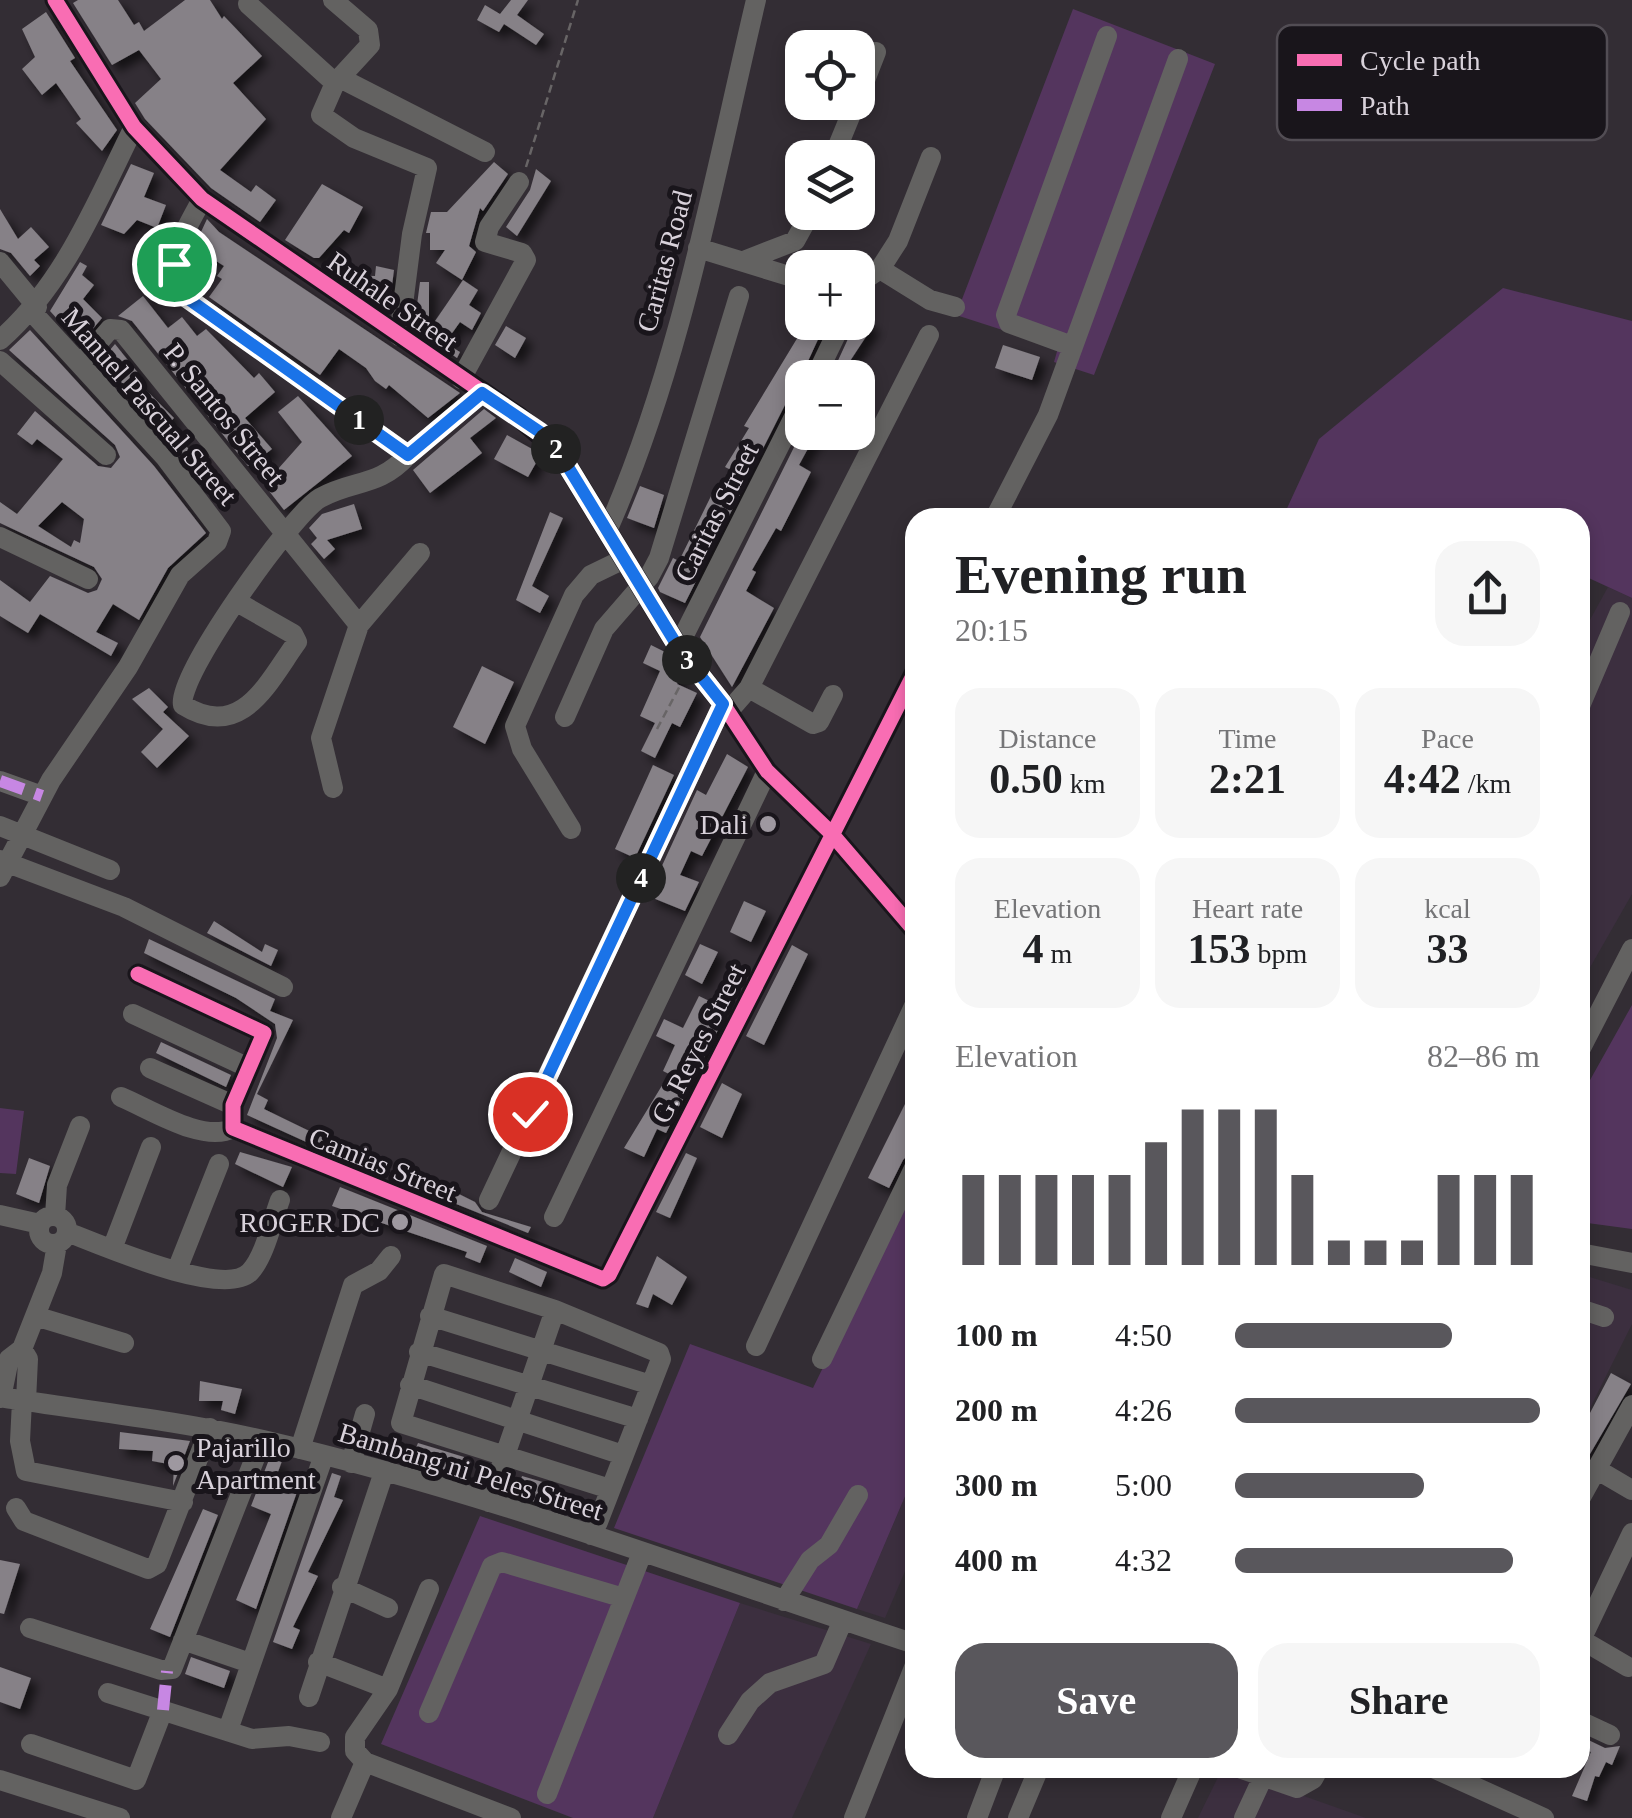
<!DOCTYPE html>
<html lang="en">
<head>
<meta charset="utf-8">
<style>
	body { margin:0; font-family:"Times New Roman",serif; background:#f6f6f6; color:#202124; height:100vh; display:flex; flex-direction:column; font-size:38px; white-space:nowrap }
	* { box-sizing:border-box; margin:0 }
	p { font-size:32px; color:#757577 }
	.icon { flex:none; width:55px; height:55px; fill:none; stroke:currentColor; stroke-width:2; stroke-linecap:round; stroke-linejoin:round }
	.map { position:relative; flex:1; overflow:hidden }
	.side { position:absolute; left:905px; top:508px; width:685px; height:1270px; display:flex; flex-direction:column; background:#fff; border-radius:30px; box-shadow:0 5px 15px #0003 }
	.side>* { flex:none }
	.buttons { position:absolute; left:785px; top:30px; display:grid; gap:20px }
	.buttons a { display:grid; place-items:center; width:90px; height:90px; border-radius:20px; background:#fff; box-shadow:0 5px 15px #0003; font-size:50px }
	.pin { position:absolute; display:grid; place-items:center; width:85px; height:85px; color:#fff; margin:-42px; border:5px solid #fff; border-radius:50%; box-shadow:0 2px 10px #0007 }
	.km { position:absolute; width:50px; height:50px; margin:-25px; border-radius:50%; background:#222; color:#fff; font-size:28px; line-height:50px; text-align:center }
	.round { display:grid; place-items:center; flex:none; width:105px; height:105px; border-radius:30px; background:#f6f6f6 }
	.summary { display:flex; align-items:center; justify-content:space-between; height:170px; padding:0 50px }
	h1 { font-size:55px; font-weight:700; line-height:75px }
	.stats { display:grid; grid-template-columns:repeat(3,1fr); gap:15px; height:170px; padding:10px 50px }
	.stats div { display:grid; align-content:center; border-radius:25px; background:#f6f6f6; text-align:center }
	.stats b { font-size:42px; font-weight:700 }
	.stats small { font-size:28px; font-weight:400 }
	.stats p { font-size:28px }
	.chart { height:280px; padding:20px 50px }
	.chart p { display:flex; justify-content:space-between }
	.chart svg { width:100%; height:180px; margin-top:10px; stroke:#59575c; stroke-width:6 }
	.action { display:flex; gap:20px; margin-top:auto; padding:20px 50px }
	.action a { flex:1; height:115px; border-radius:30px; background:#59575c; color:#fff; font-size:40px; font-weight:700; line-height:115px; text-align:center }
	.action a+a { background:#f6f6f6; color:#202124 }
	ul { padding:0 50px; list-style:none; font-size:32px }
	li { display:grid; grid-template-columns:160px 120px 1fr; align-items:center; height:75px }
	li i { height:25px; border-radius:12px; background:#59575c }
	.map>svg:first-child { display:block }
</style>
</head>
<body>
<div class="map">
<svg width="1632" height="1818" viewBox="0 0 1632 1818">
	<defs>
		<filter id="shadow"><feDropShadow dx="7" dy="7" stdDeviation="5" flood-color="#0009"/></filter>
	</defs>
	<rect width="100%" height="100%" fill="#332d34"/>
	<path fill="#3c2f3f" d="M1608,587L1632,598V894L1580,985V638Z
		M1580,1274L1632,1290V1324L1580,1428Z
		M915,1473V1548L885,1618L857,1609Z
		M740,1603L871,1644L792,1818H653Z
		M1220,1773L1259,1780L1366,1818H1198Z"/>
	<path fill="#54355e" d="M1073,9L1215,64L1094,375L1054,362L1058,348L956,315Z
		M1503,288L1632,321V598L1580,574V518L1283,517L1319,439Z
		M1632,1005V1229L1580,1222V1098Z
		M0,1108L24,1111L16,1174L0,1173Z
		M915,1179V1473L857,1609L614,1528L690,1344L813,1388Z
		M480,1516L740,1603L653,1818H573L381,1744Z"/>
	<path fill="#868187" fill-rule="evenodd" filter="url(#shadow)" d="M78,0H118L134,25L139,22L144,31L185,0H210L222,19L224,16L262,56L233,83L266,119L220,170L251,192L256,185L276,200L260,222L211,188L145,119L135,103L161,79L139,50L112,65L73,3Z
		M511,0H528L517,15L544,34L536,45L504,24L499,32L477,20L485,5L500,14Z
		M46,12L75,58L70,61L117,130L102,151L76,123L81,119L56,83L42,95L22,69L35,57L22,29Z
		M494,162L508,174L483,211L480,208L469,246L476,252L462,280L436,263L445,250H430V233H426L431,212H447Z
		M131,164L154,173L144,197L166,205L157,228L137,220L124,234L101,225Z
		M536,169L551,181L517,236L506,227L530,190Z
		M322,184L363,207L349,233L344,230L319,258H314L285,240Z
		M0,209L18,239L31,227L49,247L34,260L40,266L30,276L11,253L0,249Z
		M207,219L219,232L460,393L428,418L389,385L386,389L375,381L366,368L339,349L320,375L209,297L222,279L217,276L224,266L194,247Z
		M80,262L87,266L82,275L94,285L83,299L102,318L80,344L50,311Z
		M376,266L394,270L391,293L361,292L336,275L375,276Z
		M463,280L478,290L469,305L481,313L472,330L460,322L445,343L460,352L457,358L414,328L420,282H429V330Z
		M143,296L168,328L182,317L197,336L206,329L254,378L259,373L275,392L245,418L272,449L255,462L248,466L132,321L118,316Z
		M858,317L873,326L850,361L855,364L848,378H830Z
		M807,322H826L803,372L802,387L790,395L685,603L660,592L658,588L673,558L679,561L713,492L718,494L731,470L725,467L749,428L744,426Z
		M506,326L526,338L515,358L495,345Z
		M30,330L154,466L206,533L168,568L139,620L113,604L96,632L118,643L111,656L40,614L28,633L0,616V580L30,602L50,576L88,593L97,590L102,579L94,567L0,523V502L17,514L63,459L37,439L32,445L17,434L35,411L98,466L111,468L120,457L115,445L9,350ZM62,502L84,519L80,543L74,540L71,547L38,526Z
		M115,344L142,378L138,382L174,418L167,425L223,487L213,495L98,364Z
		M1003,345L1040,357L1032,380L995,368Z
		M298,396L352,456L284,510L269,491L276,485L270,478L302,442L278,412Z
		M484,409L496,418L470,438L482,453L430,493L413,470Z
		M802,431L817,432L799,465L811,472L781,531L776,528L752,570L756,572L746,591L774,608L732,687L700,637Z
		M507,435L541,454L528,477L494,459Z
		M640,486L664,495L654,528L627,518Z
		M354,504L362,529L327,540L335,549L324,559L311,544L317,538L309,528L322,514Z
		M550,512L563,518L532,586L549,596L540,613L516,600Z
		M651,645L665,652L682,674L677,684L697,693L680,727L672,723L655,758L641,751L655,723L640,716L660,671L643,663Z
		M482,666L514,682L485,744L453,727Z
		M149,688L168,707L163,712L189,736L157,768L141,752L163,729L132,699Z
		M727,754L748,767L702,856L691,851L680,875L699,882L685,911L648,896L697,790L706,795Z
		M653,765L674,775L635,858L615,849Z
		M744,901L766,911L751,942L730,932Z
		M214,921L262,952L265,944L278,950L271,966L207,933Z
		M149,939L275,999L270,1011L293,1020L257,1094L268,1100L264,1109L330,1141L326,1151L247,1115L277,1038L275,1024L236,998L144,953Z
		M700,944L718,952L702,984L685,975Z
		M792,945L808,954L764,1045L746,1036Z
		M699,996L728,1010L666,1133L657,1129L644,1157L624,1148L669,1074L663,1071L675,1045L656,1036L664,1019L683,1028Z
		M161,1042L231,1075L226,1087L156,1053Z
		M722,1083L742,1094L722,1138L700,1127Z
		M915,1084V1147L903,1160L889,1188L868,1178Z
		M240,1152L292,1167L283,1187L235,1164Z
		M686,1153L697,1158L670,1218L656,1212Z
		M29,1158L50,1166L39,1203L16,1194Z
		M425,1177L475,1202L482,1212L531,1227L528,1233L419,1189Z
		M340,1187L487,1246L480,1263L465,1257L467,1252L332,1206Z
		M657,1256L687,1277L672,1305L653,1294L648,1308L636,1304Z
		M515,1258L547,1272L541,1287L509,1272Z
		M1611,1373L1631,1384L1580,1471V1432Z
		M200,1381L242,1389L235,1414L221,1410L223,1401H199Z
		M120,1432L190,1441L173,1486L174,1465L152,1461L153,1451L119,1449Z
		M418,1443L464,1457L457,1478L412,1457Z
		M270,1457L282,1461L275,1480L298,1489L256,1609L236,1600L271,1514L251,1506Z
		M332,1473L341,1476L334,1497L343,1500L308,1572L318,1576L293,1627L300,1630L292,1649L273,1642Z
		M522,1476L546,1483L539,1503L516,1496Z
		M203,1509L218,1515L170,1637L150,1629Z
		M0,1560L20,1564L4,1614L0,1613Z
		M191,1657L230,1671L224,1688L185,1674Z
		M0,1667L31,1678L20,1709L0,1702Z
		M1580,1736L1605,1748L1620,1746L1612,1765L1606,1762L1599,1777L1595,1776L1587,1801L1572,1796L1591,1752L1580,1747Z"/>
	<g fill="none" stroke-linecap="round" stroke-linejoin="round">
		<path stroke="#686566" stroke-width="2.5" stroke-dasharray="8 5" stroke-linecap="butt" d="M526,167L578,0
			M657,729L682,682"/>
		<path stroke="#636261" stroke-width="20" d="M55,0L134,127L202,199L519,417L559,452L678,647L723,704L767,771L831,833L915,931
			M333,0L368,30L370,45L335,83L321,115L354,138L427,168L412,234L399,336
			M248,4L335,83
			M342,79L485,152
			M858,98L876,52
			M833,158L856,102
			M202,199C185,233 161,263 187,298L408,455L482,393
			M698,248L802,280
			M746,260L795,241L811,212
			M0,262L37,307
			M880,269L898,241L931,157
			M858,284L880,269L930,300L955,307
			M0,340C65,283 96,203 134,127
			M1072,346L1009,323L1006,315L1107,36
			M0,361L106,455
			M81,363L110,329L121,330L359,625L321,738L333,788
			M815,378L842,322
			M461,379L526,260L522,253L485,242L489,227L519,182
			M995,518L1048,415L1178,59
			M607,531C681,364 714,177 756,0
			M0,537L88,579
			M237,602L293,634L297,642C268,682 242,742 183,705C175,679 292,514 320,498C354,479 378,488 408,455
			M359,625L420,553
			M678,647L802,401
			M749,688L813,724L819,722L833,695
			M1580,706L1620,612
			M728,712L749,688L929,335
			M565,717L604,629L649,577L659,558L739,296
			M0,781L42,796
			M0,826L110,870
			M571,829L522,749L515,726L574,595L591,575L624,559
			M0,860L124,907L283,987
			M0,877L51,780L128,667L180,575L217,542L221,531L165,457L32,312
			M138,974L264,1033L233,1105V1128L603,1279L609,1275L915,672
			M133,1014L249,1068
			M1580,1050L1632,949
			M150,1068L233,1105
			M121,1097C150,1109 204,1144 233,1128
			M489,1200L723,704
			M0,1215L40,1224
			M39 1230a14 14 0 1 1 28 0a14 14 0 1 1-28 0Z
			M55,1216L57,1185L80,1126
			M554,1217L767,771
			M67,1232C101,1245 224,1299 250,1272C265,1256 272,1221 280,1200
			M112,1249L151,1147
			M1580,1253L1632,1263
			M177,1270L219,1164
			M1580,1309L1604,1317
			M35,1316L124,1343
			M430,1316L651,1385
			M756,1346L915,1004
			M22,1349L28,1359L26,1401
			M419,1352L638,1419
			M822,1359L915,1166
			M410,1385L623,1455
			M0,1397C88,1411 176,1420 263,1440C485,1491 699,1573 915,1644
			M1,1398L9,1359L22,1349L52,1273L57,1244
			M22,1401L20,1441L26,1471L183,1502
			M300,1449L353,1285L379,1271L391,1256
			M351,1463L365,1414
			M1596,1469L1632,1490
			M1580,1499L1632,1405
			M489,1502L555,1310
			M16,1508L24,1521L148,1569L157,1564L210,1428
			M591,1535L598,1522L661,1359L659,1353L555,1310L444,1274L401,1423L610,1489
			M342,1587L388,1608
			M429,1589L388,1689L355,1737V1751L365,1762L511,1818
			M784,1601L810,1560L829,1545L858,1495
			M30,1628L161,1670L172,1669L262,1440
			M183,1640L250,1663
			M1582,1640L1628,1667
			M1580,1642L1632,1533
			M318,1662L388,1689
			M108,1693L252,1739L289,1736L320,1742
			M309,1697L384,1472
			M429,1713L492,1566L502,1562L624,1598
			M1580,1721L1610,1735
			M228,1730L324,1455
			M728,1735L750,1701L770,1683L824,1664L843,1620
			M31,1744L136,1780L163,1710
			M1239,1768L1297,1788L1313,1779L1319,1768
			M1433,1768L1544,1818
			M0,1780L120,1818
			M547,1794L642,1553
			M341,1818L365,1762
			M854,1818L915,1665
			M977,1818L996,1768
			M1018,1818L1039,1768
			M1171,1818L1193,1768
			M1244,1818L1263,1777"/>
		<path stroke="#c787e3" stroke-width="12" stroke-dasharray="25 12" stroke-linecap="butt" d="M0,781L42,796
			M163,1710L167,1671"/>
		<g stroke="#19151b" stroke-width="21">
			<path id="cycleway" d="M55,0L134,127L202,199L519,417L559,452L678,647L723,704L767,771L831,833L915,931
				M138,974L264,1033L233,1105V1128L603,1279L609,1275L915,672"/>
		</g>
		<use href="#cycleway" stroke="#f96db3" stroke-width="15"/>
	</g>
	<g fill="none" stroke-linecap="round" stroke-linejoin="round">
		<g stroke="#fff" stroke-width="20">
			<path id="route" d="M174,264L175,282L187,298L408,455L482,393L540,432L559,452L678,647L723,704L530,1114"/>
		</g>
		<use href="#route" stroke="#1a73e8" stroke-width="12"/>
	</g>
	<g fill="#9e98a0" stroke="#19151b" stroke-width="4">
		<circle cx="768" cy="824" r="10"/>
		<circle cx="400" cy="1222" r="10"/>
		<circle cx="176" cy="1463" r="10"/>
	</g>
	<g text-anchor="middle" stroke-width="10" stroke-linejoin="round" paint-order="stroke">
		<g font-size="28" fill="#d8d1da" stroke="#19151b">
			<text transform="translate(664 261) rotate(-75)" y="10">Caritas Road</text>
			<text transform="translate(393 301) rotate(35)" y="10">Ruhale Street</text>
			<text transform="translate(150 406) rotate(49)" y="10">Manuel Pascual Street</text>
			<text transform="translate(225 414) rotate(51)" y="10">P. Santos Street</text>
			<text transform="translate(716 512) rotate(-63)" y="10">Caritas Street</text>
			<text transform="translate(698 1043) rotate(-63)" y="10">G. Reyes Street</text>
			<text transform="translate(383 1164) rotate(22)" y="10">Camias Street</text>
			<text transform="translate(471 1471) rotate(17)" y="10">Bambang ni Peles Street</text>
		</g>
		<g font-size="28" fill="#d8d1da" stroke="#19151b" text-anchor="end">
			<text x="748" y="834">Dali</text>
			<text x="380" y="1232">ROGER DC</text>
			<text x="196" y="1457" text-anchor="start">Pajarillo<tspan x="196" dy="32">Apartment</tspan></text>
		</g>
	</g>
	<rect x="1277" y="25" width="330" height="115" rx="15" fill="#19151b" stroke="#524d54" stroke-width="2.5"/>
	<rect x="1297" y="54" width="45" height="12" fill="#f96db3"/>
	<rect x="1297" y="99" width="45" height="12" fill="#c787e3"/>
	<g font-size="28" fill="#d8d1da">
		<text x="1360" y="70">Cycle path</text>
		<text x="1360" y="115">Path</text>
	</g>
</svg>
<div class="buttons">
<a><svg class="icon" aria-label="locate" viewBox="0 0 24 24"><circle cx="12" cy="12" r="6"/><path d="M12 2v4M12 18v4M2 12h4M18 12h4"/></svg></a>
<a><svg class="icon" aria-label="layers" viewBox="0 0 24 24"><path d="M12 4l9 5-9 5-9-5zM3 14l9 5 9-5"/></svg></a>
<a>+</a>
<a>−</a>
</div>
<div class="pin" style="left:174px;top:264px;background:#1e9e55"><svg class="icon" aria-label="arrive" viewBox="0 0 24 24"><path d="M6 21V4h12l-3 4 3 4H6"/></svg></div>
<div class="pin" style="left:530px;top:1114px;background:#d93025"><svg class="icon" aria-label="check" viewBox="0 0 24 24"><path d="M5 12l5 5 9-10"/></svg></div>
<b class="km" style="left:359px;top:420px">1</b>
<b class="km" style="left:556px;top:449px">2</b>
<b class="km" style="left:687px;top:660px">3</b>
<b class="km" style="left:641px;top:878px">4</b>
<section class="side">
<div class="summary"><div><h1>Evening run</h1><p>20:15</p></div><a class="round"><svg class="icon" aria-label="share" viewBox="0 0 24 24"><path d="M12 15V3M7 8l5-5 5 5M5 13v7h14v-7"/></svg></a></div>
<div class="stats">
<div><p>Distance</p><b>0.50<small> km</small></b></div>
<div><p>Time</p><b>2:21</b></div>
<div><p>Pace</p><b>4:42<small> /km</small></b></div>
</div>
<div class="stats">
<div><p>Elevation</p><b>4<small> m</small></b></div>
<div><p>Heart rate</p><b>153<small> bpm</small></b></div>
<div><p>kcal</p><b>33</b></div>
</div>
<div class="chart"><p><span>Elevation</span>82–86 m</p>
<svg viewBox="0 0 160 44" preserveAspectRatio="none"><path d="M5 44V22M15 44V22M25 44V22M35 44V22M45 44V22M55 44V14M65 44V6M75 44V6M85 44V6M95 44V22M105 44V38M115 44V38M125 44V38M135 44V22M145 44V22M155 44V22"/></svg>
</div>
<ul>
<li><b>100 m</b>4:50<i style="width:71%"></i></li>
<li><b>200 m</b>4:26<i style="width:100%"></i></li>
<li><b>300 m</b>5:00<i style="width:62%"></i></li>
<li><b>400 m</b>4:32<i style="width:91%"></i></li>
</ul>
<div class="action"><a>Save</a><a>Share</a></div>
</section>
</div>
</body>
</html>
